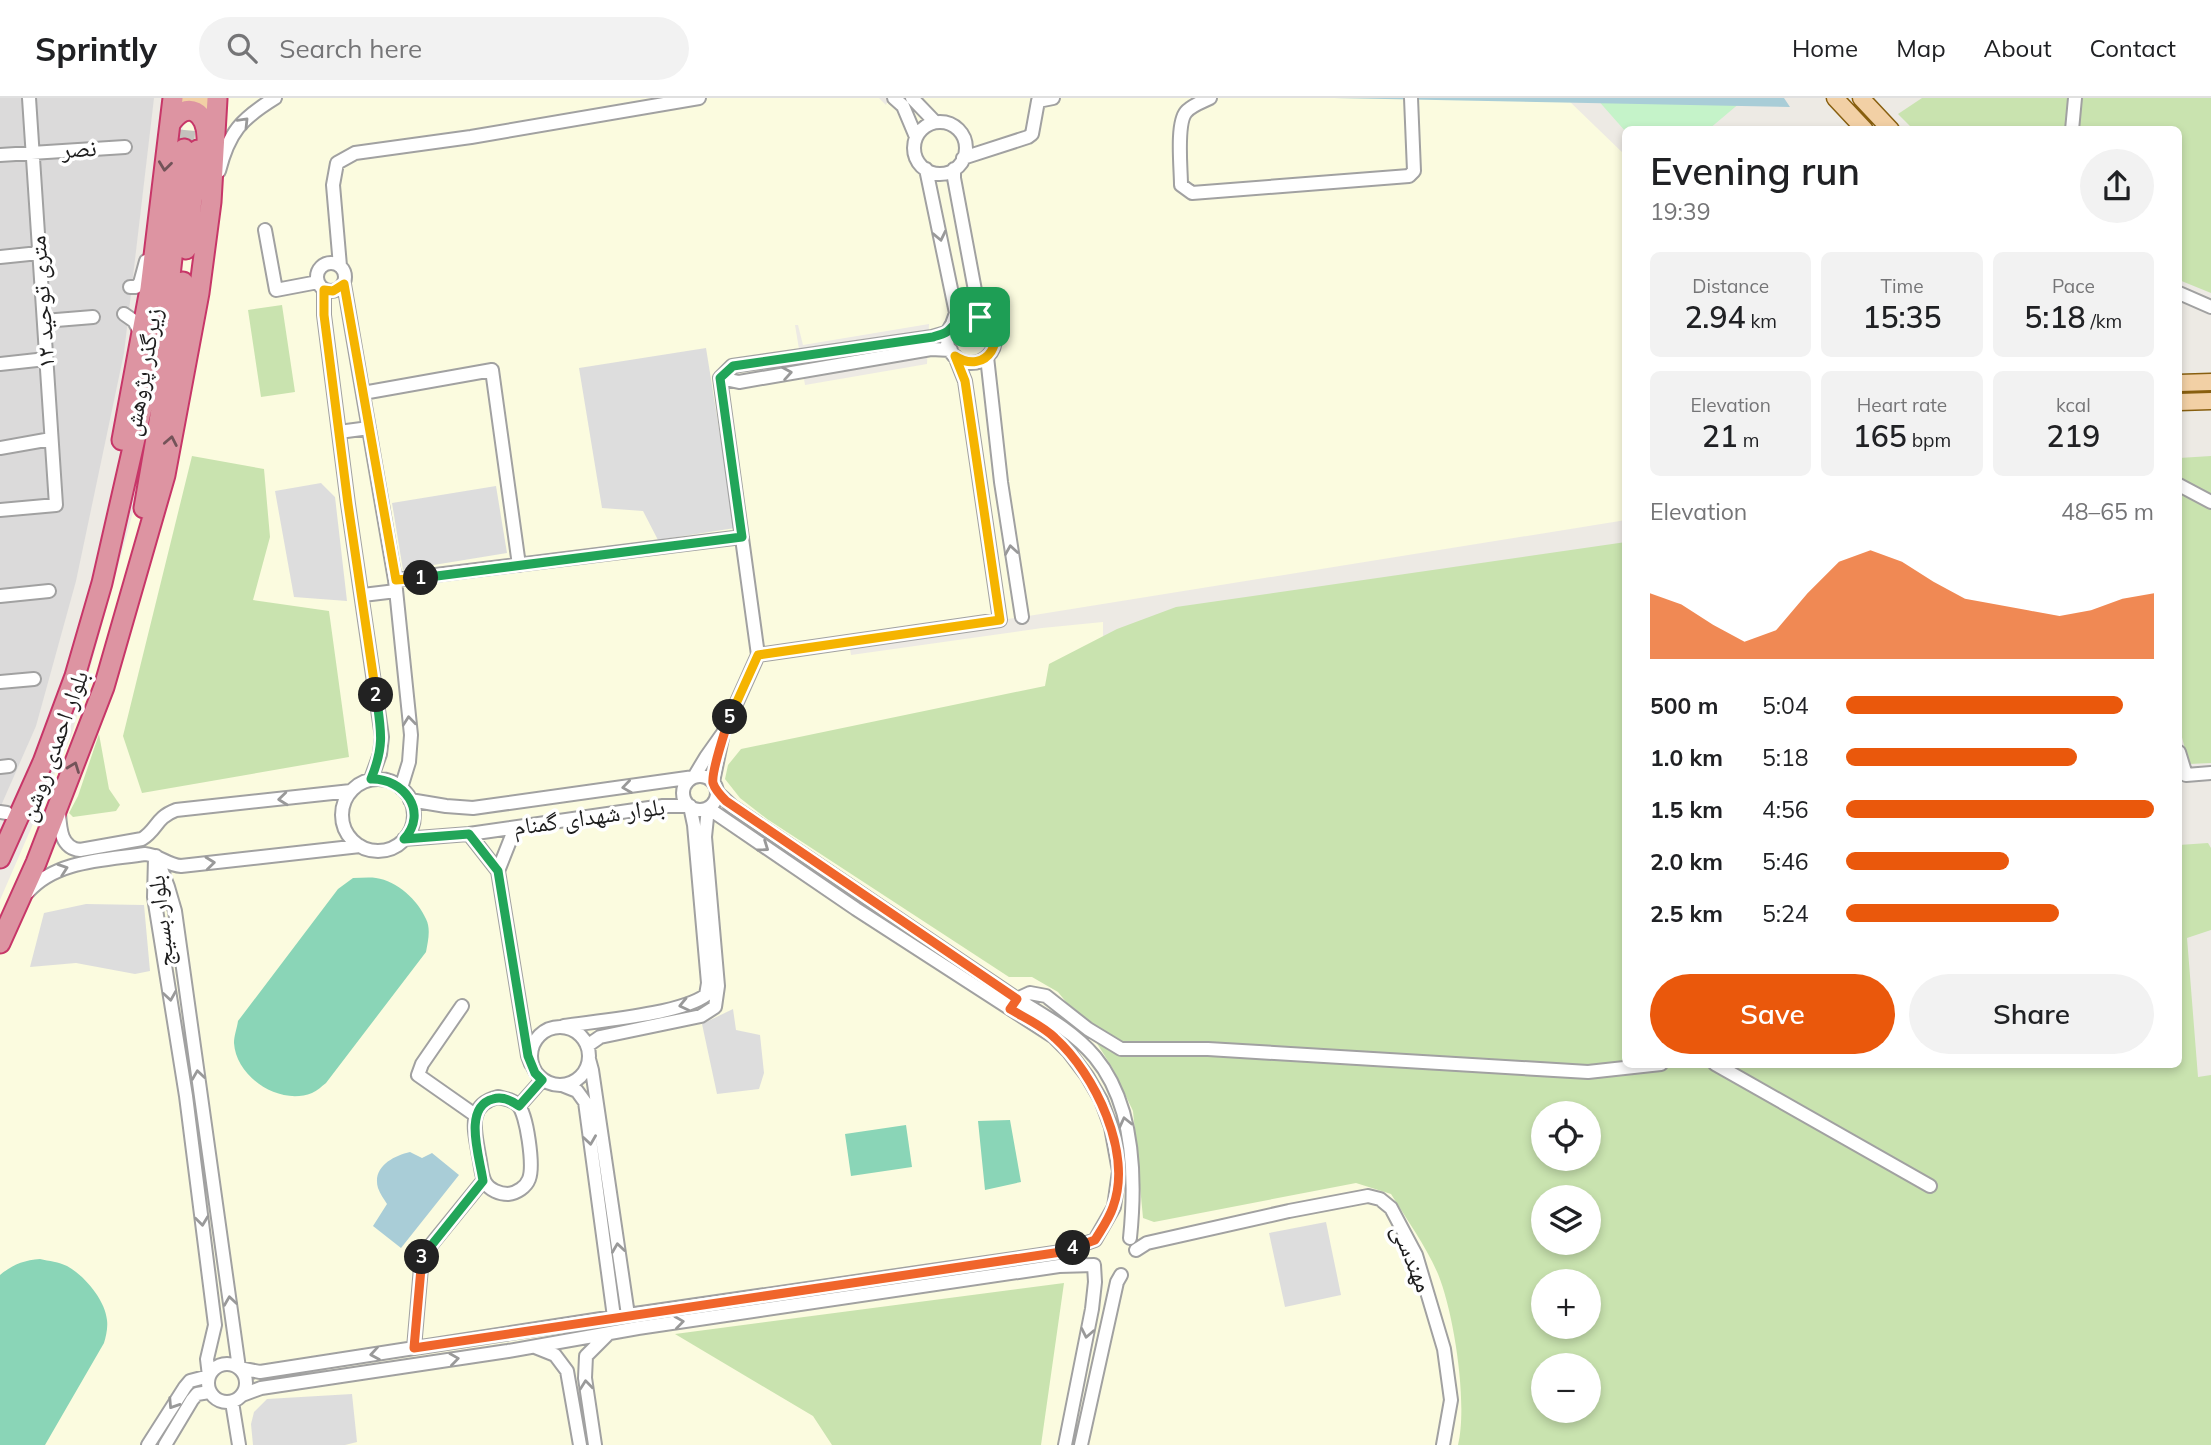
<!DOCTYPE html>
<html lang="en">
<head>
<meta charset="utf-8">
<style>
	body { margin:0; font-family:Mulish,"Noto Naskh Arabic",sans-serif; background:#f2f2f2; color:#202124; height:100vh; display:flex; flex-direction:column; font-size:26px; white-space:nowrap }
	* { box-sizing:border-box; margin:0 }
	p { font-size:23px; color:#757577 }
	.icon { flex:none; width:38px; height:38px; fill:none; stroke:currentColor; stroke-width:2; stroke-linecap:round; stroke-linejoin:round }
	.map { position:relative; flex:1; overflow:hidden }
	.drawer { position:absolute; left:1622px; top:28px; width:560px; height:942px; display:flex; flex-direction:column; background:#fff; border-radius:10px; box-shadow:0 4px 10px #0003 }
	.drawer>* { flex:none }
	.fabs { position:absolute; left:1531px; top:1003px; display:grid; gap:14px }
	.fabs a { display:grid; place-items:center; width:70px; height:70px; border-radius:50%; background:#fff; box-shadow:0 4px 10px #0003; font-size:35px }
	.pin { position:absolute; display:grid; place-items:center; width:60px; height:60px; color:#fff; margin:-30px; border-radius:14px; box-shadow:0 4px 10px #0006 }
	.km { position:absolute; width:35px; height:35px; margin:-18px; border-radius:50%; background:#222; color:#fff; font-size:19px; line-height:35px; text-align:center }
	.round { display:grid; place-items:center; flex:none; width:74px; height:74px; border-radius:37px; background:#f2f2f2 }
	.summary { display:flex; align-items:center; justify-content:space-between; height:119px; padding:0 28px }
	h1 { font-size:38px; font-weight:600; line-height:52px }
	.metrics { display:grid; grid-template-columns:repeat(3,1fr); gap:10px; height:119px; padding:7px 28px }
	.metrics div { display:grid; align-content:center; border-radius:10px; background:#f2f2f2; text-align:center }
	.metrics b { font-size:30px; font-weight:600 }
	.metrics small { font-size:19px; font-weight:400 }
	.metrics p { font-size:19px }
	.chart { height:196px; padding:14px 28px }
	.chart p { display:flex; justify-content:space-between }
	.chart svg { width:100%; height:126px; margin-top:7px; fill:#ea580c; opacity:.7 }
	.button { display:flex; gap:14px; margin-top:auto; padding:14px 28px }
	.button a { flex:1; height:80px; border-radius:42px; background:#ea580c; color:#fff; font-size:28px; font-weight:600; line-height:80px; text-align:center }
	.button a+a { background:#f2f2f2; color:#202124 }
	ul { padding:0 28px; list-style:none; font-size:23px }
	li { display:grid; grid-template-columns:112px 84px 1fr; align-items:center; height:52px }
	li i { height:18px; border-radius:9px; background:#ea580c }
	header { display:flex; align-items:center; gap:42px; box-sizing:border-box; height:98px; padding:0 35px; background:#fff; border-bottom:2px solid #e0e0e0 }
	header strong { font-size:33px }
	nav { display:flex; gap:38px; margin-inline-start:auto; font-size:24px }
	.search { width:490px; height:63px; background:#f2f2f2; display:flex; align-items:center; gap:18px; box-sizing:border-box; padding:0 24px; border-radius:38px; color:#757577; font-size:26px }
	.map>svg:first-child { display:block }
</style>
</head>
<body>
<header>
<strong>Sprintly</strong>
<div class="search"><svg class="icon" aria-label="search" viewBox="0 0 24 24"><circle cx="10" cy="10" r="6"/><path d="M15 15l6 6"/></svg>Search here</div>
<nav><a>Home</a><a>Map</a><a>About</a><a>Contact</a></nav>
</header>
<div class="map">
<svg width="2211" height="1347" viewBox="0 0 2211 1347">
	<rect width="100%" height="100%" fill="#edeae4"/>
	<path fill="#dbdada" d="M0,0H154L124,255L76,483L36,628L0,710Z"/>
	<path fill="#fbfbdf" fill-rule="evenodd" d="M180,0H879L886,7L889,0H1566L1626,58V422L1022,519L849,544L851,557L1042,530L1103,524V592L1315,1020L1544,1228L1728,1347H0V802L72,636L133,414L188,90ZM929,226L927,266L805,287L795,227H798L803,247ZM1544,1267H1589V1312H1544Z"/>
	<path fill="#c9e3af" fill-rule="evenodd" d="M1922,0H2211V195L2179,182V32L1913,31L1898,16Z
		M282,207L295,294L261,299L248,212Z
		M192,358L264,371L270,439L253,502L329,513L349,659L142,695L123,638Z
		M2211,358V665L2189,666L2179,628V360Z
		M1626,444V966H2179V747L2208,745L2211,750V832L2187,840L2198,979L2211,977V1347H1458C1468,1306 1454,1215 1438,1176C1426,1148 1407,1122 1391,1096L1356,1085L1154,1124L1143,1120L1133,1013L1113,971L1088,931L1058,894L1032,879H1009L767,721L740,700L725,681L728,667L741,651L1045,588L1049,566L1117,531L1176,509ZM1544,1015H1589V1060H1544ZM1544,1099H1589V1144H1544ZM1544,1183H1589V1228H1544ZM1544,1267H1589V1312H1544Z
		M99,636L109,691L120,707L116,713L73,719L69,715L78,698Z
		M1064,1185L1041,1347H832L813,1318L675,1236Z"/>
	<path fill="#c5f3c9" d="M1596,0H1735L1741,4L1709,31L1626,32V34Z"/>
	<path fill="#8ad5b7" d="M353,780C361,780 369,779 376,780C397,783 418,802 426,821C431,831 428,843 426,854L326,985C322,988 317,993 312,995C279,1008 236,979 234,945C234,938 237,930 238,923L338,791Z
		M1010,1022L1021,1084L985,1092L978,1023Z
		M906,1027L912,1069L851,1078L845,1036Z
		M40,1161C49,1163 59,1164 67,1168C85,1178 105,1202 107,1222C108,1230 106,1238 104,1245L45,1347H0V1177C12,1167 24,1162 40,1161Z"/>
	<path fill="#ddd" d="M706,250L735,430L658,442L643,413L602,410L579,270Z
		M321,385L335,399L347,503L294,499L275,393Z
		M496,388L507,455L403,472L392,405Z
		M86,806L144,807L150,873L135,876L76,865L30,869L44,815Z
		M733,911L736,932L760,937L764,975L759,991L717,996L702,926Z
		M1326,1124L1341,1197L1285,1209L1269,1135Z
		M352,1296L357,1344L345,1347H253L251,1326L254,1314L267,1301Z"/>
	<path fill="#a9cdd7" d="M1334,0H1784L1790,9Z
		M410,1054L422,1060L432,1055L459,1077L401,1150L373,1128L387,1106C384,1101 380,1096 378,1090C372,1069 393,1058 410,1054Z"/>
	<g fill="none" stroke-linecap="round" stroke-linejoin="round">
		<path stroke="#c3c1bc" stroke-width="19" stroke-dasharray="19 10" stroke-linecap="butt" d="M184,51L189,0"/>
		<g stroke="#a1a1a1" stroke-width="16">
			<path id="minor" d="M894,0L903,8L916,39
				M912,0L935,24
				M1210,0C1202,4 1192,7 1186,14C1176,26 1181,70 1181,87L1192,95L1409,78L1414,73L1411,0
				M914 50a26 26 0 1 1 52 0a26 26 0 1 1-52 0Z
				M2072,32L2075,0
				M0,57L125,49
				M963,60L1028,39L1032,36L1038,3L1053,0
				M926,71L956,215L951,229
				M954,71V80L980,219
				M219,73C229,34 241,21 275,0
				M265,132L276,192L318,184
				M0,159L39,155
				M317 179a14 14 0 1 1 28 0a14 14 0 1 1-28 0Z
				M340,168L333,87L337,65L355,55L471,39L699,0
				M344,186L395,482L411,637L409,664L401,690
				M130,189H136L140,185L146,163
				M324,192V217L348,406L382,639L380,656L371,681
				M2179,195L2211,209
				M124,216L134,223L141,236
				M947 241a24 24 0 1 1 48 0a24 24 0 1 1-48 0Z
				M44,223L93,219
				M987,259L1001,384L1022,519
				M0,266L46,261
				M720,280L732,268L932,239L949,234
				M720,280L739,284L931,251L951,252
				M363,295L492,272L519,467
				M339,334L369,330
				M0,350L51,341
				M2179,387L2211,404
				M0,412L56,407L29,0
				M395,482L742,439
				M363,497L396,493
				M0,498L49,493
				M758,557L1000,522L965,283L955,258
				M0,584L34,581
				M2179,654L2186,677L2211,675
				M0,669L9,668
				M683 695a17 17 0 1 1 34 0a17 17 0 1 1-34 0Z
				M342 717a36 36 0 1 1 72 0a36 36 0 1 1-72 0Z
				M713,684L722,640
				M717,694L733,709L1017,901C1045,918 1074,934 1095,959C1135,1007 1136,1081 1130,1140
				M410,702L446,708L473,710L694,679L706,659L723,635L758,557L720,280
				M0,714L7,715
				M59,715C60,731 61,750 80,752L142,741C158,731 155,720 176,712L351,693
				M469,736L498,773L528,958L531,966
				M404,741L469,736L663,708H690L694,727L708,885L706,897C681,916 597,923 564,928
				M156,758L168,789L175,813L239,1270L260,1274L614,1219L1061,1154L1095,1142L1114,1109L1119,1073L1111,1029L1101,1002L1087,978L1068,953L1054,939L856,811L708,710L705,739L718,888L715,909L701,918L600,939L587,948
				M498,773L515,730
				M28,794C56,762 105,762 145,756C159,757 167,767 181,768L360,748
				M462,908L422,966L418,977L475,1017
				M1011,911L1017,901L1030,895L1046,898L1088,931L1121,951H1208L1588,974L1661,966
				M531 958a29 29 0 1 1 58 0a29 29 0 1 1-58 0Z
				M589,961L592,972L628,1217
				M1715,966L1930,1088
				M562,987L577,993L585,1004L614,1219
				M498,999C505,1001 512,1001 518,1007C527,1016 534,1068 529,1081C526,1089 517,1095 508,1096C500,1096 489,1092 485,1084C481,1077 481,1066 479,1058C475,1033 466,1007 498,999Z
				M519,1008L542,982
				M1136,1152L1147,1145L1289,1113L1368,1098L1380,1101L1391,1110L1416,1157L1444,1251L1451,1302L1443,1347
				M535,1249L555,1257L567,1273L580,1347
				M414,1250L422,1158L483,1083
				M208 1285a19 19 0 1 1 38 0a19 19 0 1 1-38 0Z
				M242,1297L261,1290L508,1253L638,1230L1059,1168L1094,1167L1095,1184L1092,1211L1065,1347
				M232,1304L239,1347
				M148,1347L185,1289L190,1283L209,1278L207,1261L215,1227L186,998L154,799L155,760
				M165,1347L192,1302L197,1296L209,1294
				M595,1347L585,1280L586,1258L609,1235
				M1081,1347L1117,1184L1121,1177"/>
		</g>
		<g stroke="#885f0f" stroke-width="19">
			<path id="major" d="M180,0C194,7 204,7 217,0
				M1835,0L1865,32
				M1861,0L1891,32
				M2179,285L2211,284
				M2179,304L2211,303"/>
		</g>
		<g stroke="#c73668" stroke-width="23">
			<path id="highway" d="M170,26C187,0 208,14 207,42
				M186,151L198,52
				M122,342L150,191L173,0
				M144,410L183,184
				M0,760L43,664L75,578L102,485L168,196L184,51
				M0,845L36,765L104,589L165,377L199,195L211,104L217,1"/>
		</g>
		<use href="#minor" stroke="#fff" stroke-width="12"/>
		<use href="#major" stroke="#f2d0a5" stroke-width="16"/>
		<use href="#highway" stroke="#dd94a2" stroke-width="19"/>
	</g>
	<defs><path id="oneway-chevron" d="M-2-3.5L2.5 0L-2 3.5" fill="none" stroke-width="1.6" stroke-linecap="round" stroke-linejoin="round" transform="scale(1.75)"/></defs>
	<g stroke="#999">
		<use href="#oneway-chevron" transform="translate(244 24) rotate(-46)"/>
		<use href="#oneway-chevron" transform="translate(940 138) rotate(78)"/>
		<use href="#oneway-chevron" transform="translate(787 275) rotate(-10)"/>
		<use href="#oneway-chevron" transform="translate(1011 452) rotate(-99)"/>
		<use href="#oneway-chevron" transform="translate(409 623) rotate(-96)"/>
		<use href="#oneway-chevron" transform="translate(627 689) rotate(172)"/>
		<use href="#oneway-chevron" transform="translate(283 701) rotate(174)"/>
		<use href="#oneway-chevron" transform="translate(764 749) rotate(35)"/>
		<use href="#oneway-chevron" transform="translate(210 765) rotate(-6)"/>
		<use href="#oneway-chevron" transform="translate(63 771) rotate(-19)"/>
		<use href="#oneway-chevron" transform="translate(170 898) rotate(81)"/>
		<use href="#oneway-chevron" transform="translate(684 907) rotate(167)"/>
		<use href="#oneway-chevron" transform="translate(198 977) rotate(-98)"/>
		<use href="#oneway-chevron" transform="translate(1125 1024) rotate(-103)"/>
		<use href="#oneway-chevron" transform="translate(590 1042) rotate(82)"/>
		<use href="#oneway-chevron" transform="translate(202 1123) rotate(83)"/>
		<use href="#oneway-chevron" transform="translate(618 1150) rotate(-98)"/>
		<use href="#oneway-chevron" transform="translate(230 1203) rotate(-98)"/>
		<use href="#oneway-chevron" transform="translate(679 1224) rotate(-8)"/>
		<use href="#oneway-chevron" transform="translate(1087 1235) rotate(101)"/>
		<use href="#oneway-chevron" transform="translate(375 1256) rotate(171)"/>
		<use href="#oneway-chevron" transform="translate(454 1261) rotate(-8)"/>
		<use href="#oneway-chevron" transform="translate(586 1287) rotate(-96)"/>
		<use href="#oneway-chevron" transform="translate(173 1306) rotate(123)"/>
	</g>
	<g stroke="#735359">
		<use href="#oneway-chevron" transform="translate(165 68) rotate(97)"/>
		<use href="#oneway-chevron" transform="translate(171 343) rotate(-79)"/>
		<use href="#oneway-chevron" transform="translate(74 669) rotate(-69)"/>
	</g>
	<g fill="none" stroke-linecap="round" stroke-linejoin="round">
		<g stroke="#fff" stroke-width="14">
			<path id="split-1" d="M421,480L742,439L720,280L733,268L933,239C938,237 946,236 949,232C960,222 961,215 980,219"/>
		</g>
		<g stroke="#fff" stroke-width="14">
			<path id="split-2" d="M376,597L348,406L324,217V192L333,193L344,186L396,482L421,480"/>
		</g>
		<g stroke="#fff" stroke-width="14">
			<path id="split-3" d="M376,597C381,632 385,647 371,681C404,680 429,714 404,741L469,736L498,773L528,958L535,975L542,982L519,1008C511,1002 503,998 493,1001C462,1009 480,1060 483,1083L422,1159"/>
		</g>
		<g stroke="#fff" stroke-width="14">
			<path id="split-4" d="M422,1159L414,1250L1061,1154L1073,1150"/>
		</g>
		<g stroke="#fff" stroke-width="14">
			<path id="split-5" d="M730,619C726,629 711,675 713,685C715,692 721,698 726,703L1017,901L1010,911C1025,920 1043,928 1055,940C1095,976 1133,1055 1113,1109C1109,1121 1101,1132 1095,1142L1073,1150"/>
		</g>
		<g stroke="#fff" stroke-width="14">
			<path id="split-6" d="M730,619L758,557L1000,522L965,283L955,258C986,279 1012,238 980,219"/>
		</g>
		<use href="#split-1" stroke="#22a559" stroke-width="9"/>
		<use href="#split-2" stroke="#f5b400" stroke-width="9"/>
		<use href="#split-3" stroke="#22a559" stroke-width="9"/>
		<use href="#split-4" stroke="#f0652b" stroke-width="9"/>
		<use href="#split-5" stroke="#f0652b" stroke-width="9"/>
		<use href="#split-6" stroke="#f5b400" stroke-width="9"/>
	</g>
	<g text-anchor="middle" stroke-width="7" stroke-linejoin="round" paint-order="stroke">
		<g font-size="24" fill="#1d1d1d" stroke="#fff">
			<text transform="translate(79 51) rotate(-4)" y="8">نصر</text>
			<text transform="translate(42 204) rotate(-94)" y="8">۱۲ متری توحید</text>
			<text transform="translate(143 274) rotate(-80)" y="8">زیرگذر پژوهش</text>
			<text transform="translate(54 648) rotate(-70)" y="8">بلوار احمدی روشن</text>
			<text transform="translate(589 719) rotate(-8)" y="8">بلوار شهدای گمنام</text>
			<text transform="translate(161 823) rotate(-96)" y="8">بلوار بسیج</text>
			<text transform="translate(1412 1160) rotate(68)" y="8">مهندسی</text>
		</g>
	</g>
</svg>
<div class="fabs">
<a><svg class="icon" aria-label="locate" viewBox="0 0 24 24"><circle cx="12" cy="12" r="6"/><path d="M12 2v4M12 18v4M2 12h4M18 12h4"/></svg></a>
<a><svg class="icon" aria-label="layers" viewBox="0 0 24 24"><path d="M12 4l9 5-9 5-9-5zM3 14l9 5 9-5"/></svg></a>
<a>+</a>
<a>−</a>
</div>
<div class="pin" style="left:980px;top:219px;background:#1e9e55"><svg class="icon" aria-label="arrive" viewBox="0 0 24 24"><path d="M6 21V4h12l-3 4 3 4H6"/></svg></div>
<b class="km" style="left:421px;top:480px">1</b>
<b class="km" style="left:376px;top:597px">2</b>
<b class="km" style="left:422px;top:1159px">3</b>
<b class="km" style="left:1073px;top:1150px">4</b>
<b class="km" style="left:730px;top:619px">5</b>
<section class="drawer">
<div class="summary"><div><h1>Evening run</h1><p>19:39</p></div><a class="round"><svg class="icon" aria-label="share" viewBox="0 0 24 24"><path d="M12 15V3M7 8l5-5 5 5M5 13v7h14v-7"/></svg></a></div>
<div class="metrics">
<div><p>Distance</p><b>2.94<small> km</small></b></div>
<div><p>Time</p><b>15:35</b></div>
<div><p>Pace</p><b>5:18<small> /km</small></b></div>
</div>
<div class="metrics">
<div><p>Elevation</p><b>21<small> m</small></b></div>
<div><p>Heart rate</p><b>165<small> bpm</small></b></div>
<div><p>kcal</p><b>219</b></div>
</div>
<div class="chart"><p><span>Elevation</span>48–65 m</p>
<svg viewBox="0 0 160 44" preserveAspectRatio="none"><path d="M0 44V21L10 25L20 32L30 38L40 34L50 21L60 10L70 6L80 10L90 17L100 23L110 25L120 27L130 29L140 27L150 23L160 21V44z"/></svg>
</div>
<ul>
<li><b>500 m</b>5:04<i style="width:90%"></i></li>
<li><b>1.0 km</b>5:18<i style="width:75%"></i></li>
<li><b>1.5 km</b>4:56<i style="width:100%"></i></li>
<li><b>2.0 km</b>5:46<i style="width:53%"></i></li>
<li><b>2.5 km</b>5:24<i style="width:69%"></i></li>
</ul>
<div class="button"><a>Save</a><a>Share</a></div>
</section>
</div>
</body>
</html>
